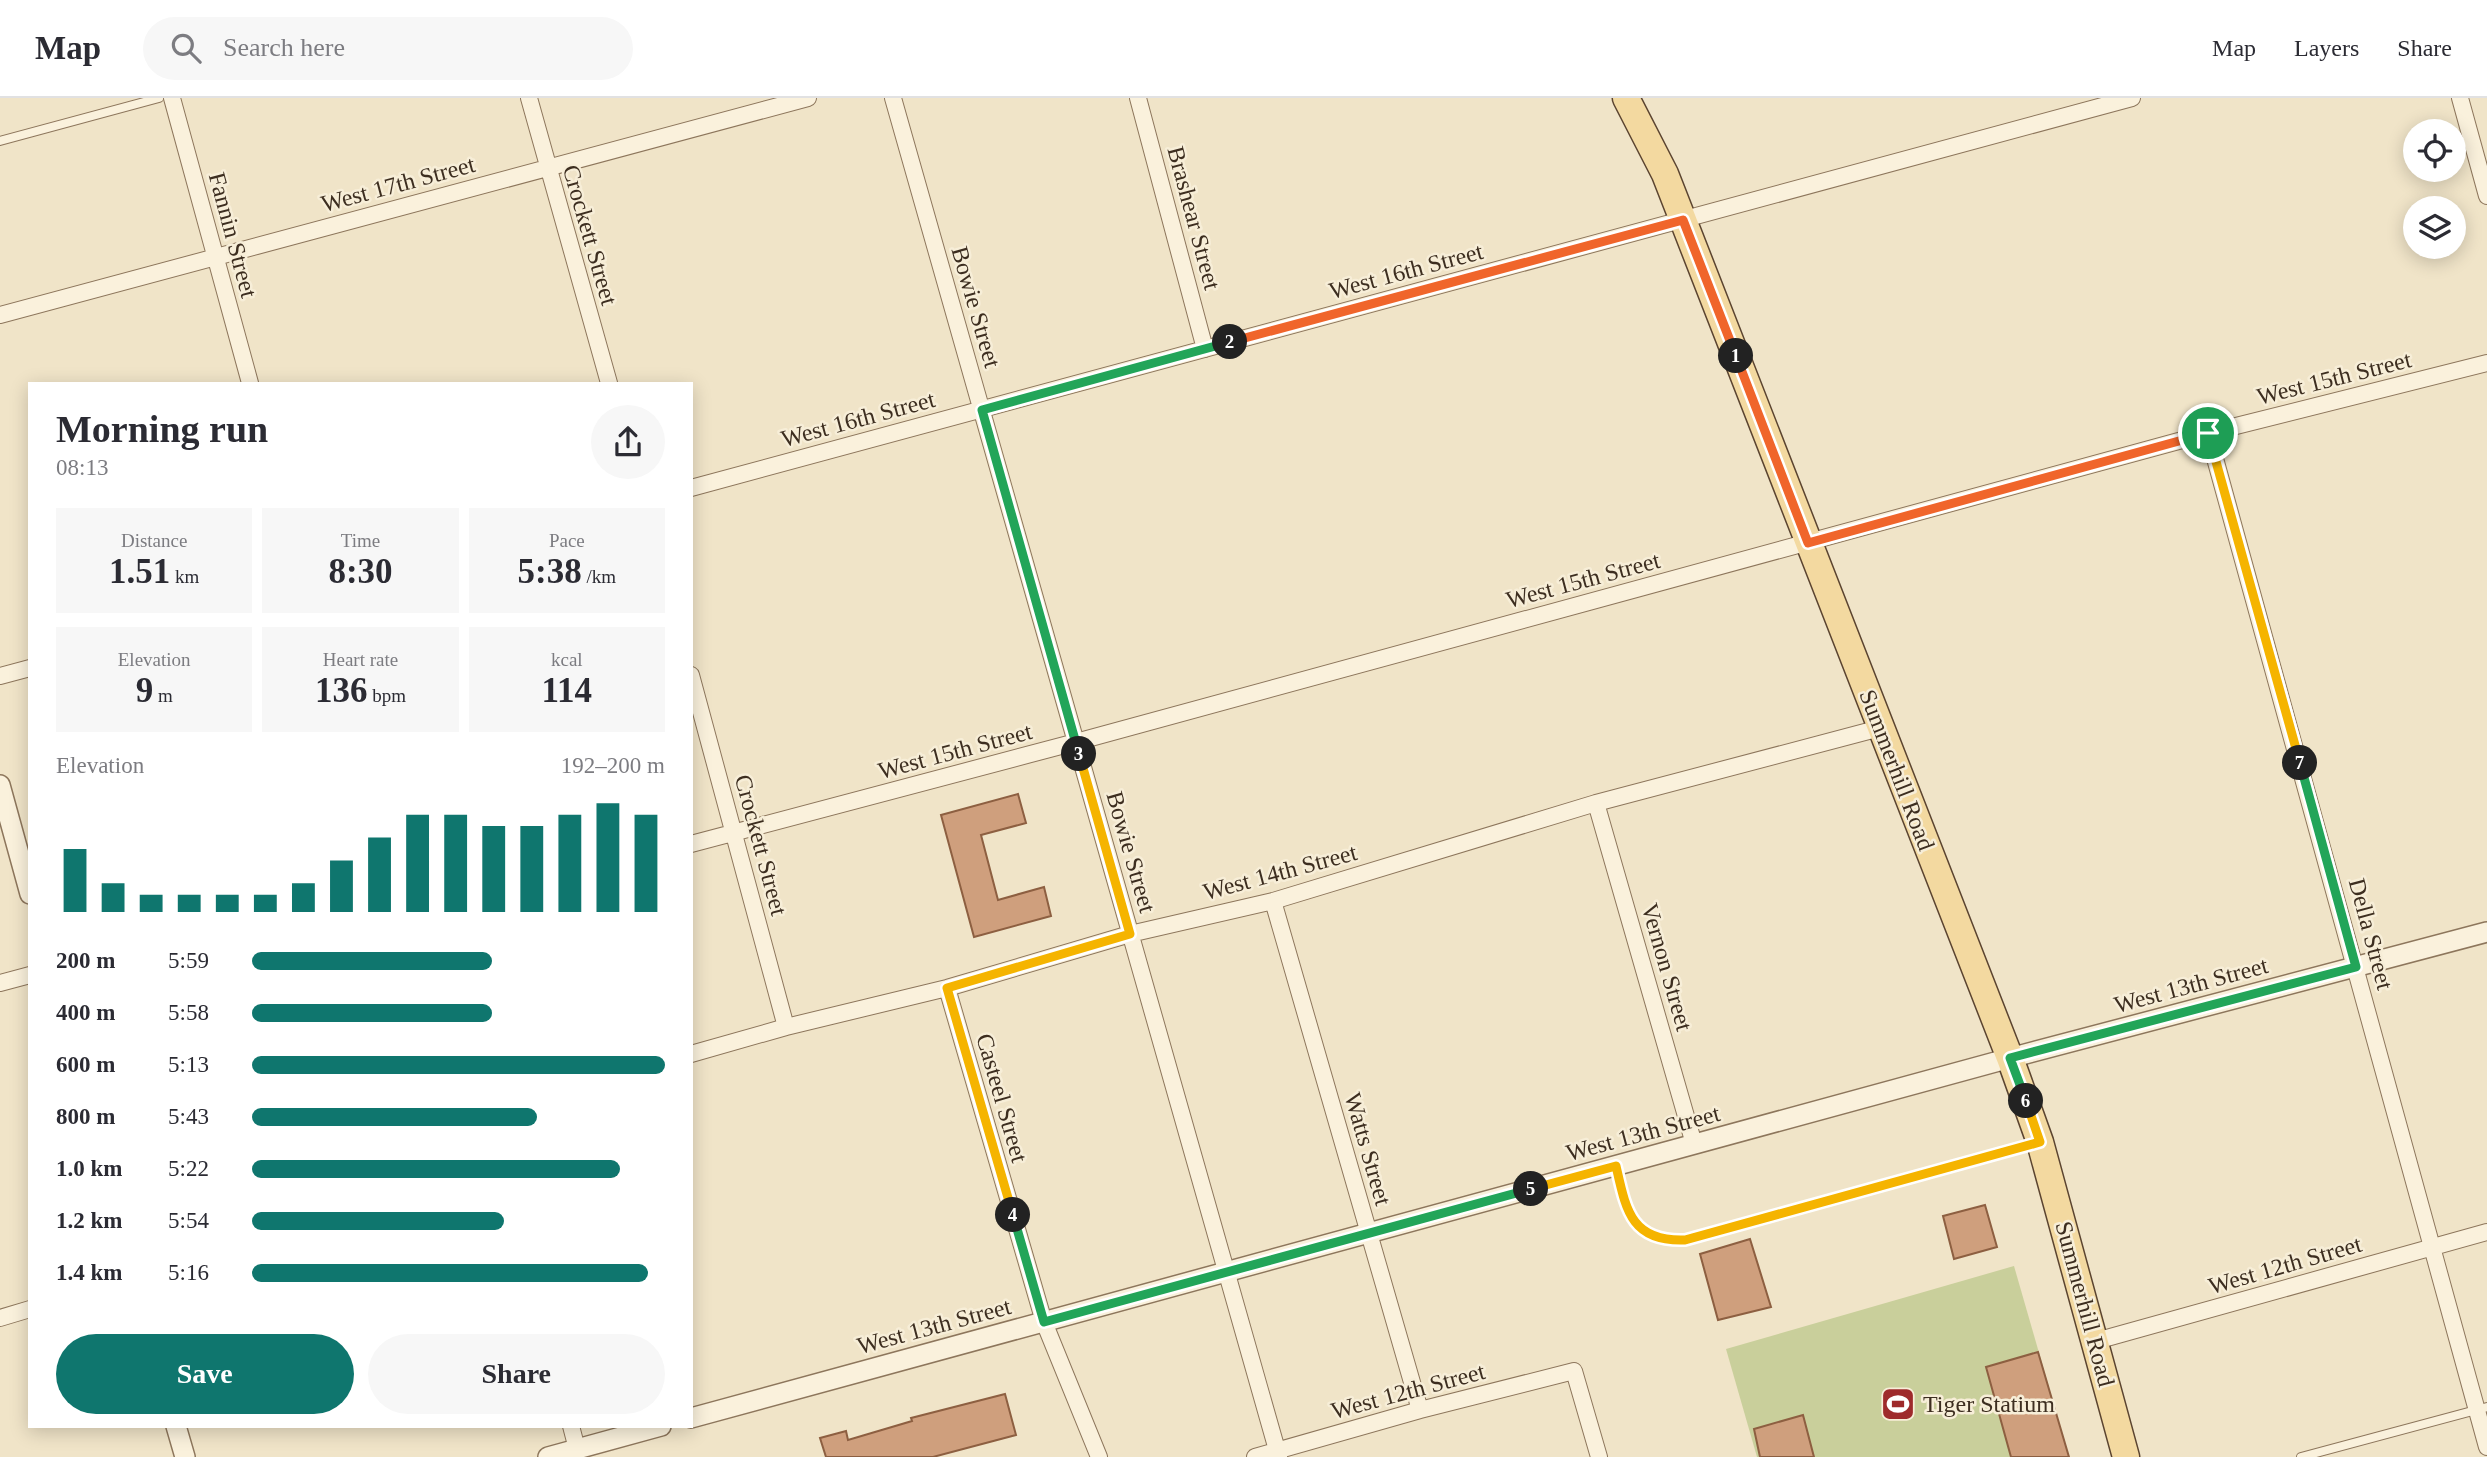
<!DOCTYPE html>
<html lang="en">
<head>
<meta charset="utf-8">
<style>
	body { margin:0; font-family:"Times New Roman",serif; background:#f7f7f7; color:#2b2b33; height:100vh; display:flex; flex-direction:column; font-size:26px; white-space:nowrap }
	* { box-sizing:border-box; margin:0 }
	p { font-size:23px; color:#7c7c81 }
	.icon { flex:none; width:38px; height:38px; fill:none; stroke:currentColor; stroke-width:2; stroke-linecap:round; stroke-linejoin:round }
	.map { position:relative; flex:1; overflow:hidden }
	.details { position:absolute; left:28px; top:284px; width:665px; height:1046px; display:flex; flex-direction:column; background:#fff; border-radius:0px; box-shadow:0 4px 18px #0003 }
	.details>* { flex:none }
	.tools { position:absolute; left:2403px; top:21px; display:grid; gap:14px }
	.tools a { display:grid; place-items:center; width:63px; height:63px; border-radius:50%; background:#fff; box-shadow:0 4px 18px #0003; font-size:35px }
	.pin { position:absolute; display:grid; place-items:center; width:60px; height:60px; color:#fff; margin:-30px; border:4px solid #fff; border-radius:50%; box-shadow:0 2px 7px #0007 }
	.km { position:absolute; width:35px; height:35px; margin:-18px; border-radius:50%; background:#222; color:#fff; font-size:19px; line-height:35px; text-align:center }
	.round { display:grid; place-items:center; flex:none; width:74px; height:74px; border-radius:37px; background:#f7f7f7 }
	.summary { display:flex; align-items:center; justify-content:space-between; height:119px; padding:0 28px }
	h1 { font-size:38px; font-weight:700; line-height:52px }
	.figures { display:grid; grid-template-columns:repeat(3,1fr); gap:10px; height:119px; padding:7px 28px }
	.figures div { display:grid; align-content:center; border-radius:0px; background:#f7f7f7; text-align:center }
	.figures b { font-size:35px; font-weight:700 }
	.figures small { font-size:19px; font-weight:400 }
	.figures p { font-size:19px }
	.chart { height:196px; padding:14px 28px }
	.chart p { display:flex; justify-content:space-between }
	.chart svg { width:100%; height:126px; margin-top:7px; stroke:#0f766e; stroke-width:6 }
	.button { display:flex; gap:14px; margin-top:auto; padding:14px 28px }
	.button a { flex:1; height:80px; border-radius:42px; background:#0f766e; color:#fff; font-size:28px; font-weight:700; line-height:80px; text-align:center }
	.button a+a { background:#f7f7f7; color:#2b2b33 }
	ul { padding:0 28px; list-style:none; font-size:23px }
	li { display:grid; grid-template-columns:112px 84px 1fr; align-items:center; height:52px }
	li i { height:18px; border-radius:9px; background:#0f766e }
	header { display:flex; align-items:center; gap:42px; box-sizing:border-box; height:98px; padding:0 35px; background:#fff; border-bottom:2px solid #e1e1e2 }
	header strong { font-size:33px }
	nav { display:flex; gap:38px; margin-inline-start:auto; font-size:24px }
	.search { width:490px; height:63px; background:#f7f7f7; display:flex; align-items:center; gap:18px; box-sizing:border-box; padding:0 24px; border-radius:38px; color:#7c7c81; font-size:26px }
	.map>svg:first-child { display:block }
</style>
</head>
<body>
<header>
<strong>Map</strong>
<div class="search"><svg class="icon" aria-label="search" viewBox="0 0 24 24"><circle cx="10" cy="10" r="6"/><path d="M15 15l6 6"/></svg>Search here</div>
<nav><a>Map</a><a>Layers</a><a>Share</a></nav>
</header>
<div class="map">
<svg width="2487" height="1359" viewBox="0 0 2487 1359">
	<rect width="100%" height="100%" fill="#f0e4c8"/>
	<path fill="#c9cf9b" d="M2014,1168L2069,1359H1757L1726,1251Z"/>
	<path fill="#cf9f7d" stroke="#8d5f41" stroke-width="2" d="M1018,696L1026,725L981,737L998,802L1044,789L1051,818L974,839L941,717Z
		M1985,1107L1997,1149L1954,1161L1943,1118Z
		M1750,1141L1771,1209L1718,1222L1700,1156Z
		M2038,1254L2069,1359H2011L1986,1269Z
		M1005,1296L1016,1337L933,1359H826L820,1340L846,1333L848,1342L912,1323L911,1320Z
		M1803,1317L1814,1359H1760L1754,1331Z"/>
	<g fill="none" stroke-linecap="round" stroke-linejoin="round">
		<g stroke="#8d765c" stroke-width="10">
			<path id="service" d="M0,43L159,0
				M1616,1068C1626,1112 1632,1144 1685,1141L2037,1045
				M2301,1359L2487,1309"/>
		</g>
		<g stroke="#8d765c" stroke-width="18">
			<path id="minor" d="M172,0L250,285
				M529,0L609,285
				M893,0L1279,1359
				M1138,0L1205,251
				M2460,0L2487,98
				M0,217L808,0
				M2208,335L2487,1349
				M691,390L2132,0
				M691,577L786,929
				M0,578L30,570
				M1596,705L1694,1046
				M691,746L1076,644L2208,335L2487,265
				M1273,803L1420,1312
				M0,885L30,877
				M947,890L1044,1224L1099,1359
				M691,956L786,929L947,890L1130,836L1273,803L1596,705L1880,630
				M0,1220L30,1211
				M2096,1243L2487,1134
				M571,1328L577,1351
				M1255,1359L1420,1312L1574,1273L1599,1359"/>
		</g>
		<g stroke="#8d765c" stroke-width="22">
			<path id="tertiary" d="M0,687L30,796
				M691,1320L2010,960L2487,834
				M176,1328L185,1359
				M548,1359L661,1328"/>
		</g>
		<g stroke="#5b4430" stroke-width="29">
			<path id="primary" d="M1626,0L1665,76L1683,122L2010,960L2040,1044L2126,1359"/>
		</g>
		<use href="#service" stroke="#faf1dc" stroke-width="8"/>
		<use href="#minor" stroke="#faf1dc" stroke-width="16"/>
		<use href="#tertiary" stroke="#faf1dc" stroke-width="19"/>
		<use href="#primary" stroke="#f3d9a0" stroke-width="26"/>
	</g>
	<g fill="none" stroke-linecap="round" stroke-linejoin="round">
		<g stroke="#fff" stroke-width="14">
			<path id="split-1" d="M1736,258L1808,445L2208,335"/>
		</g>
		<g stroke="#fff" stroke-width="14">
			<path id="split-2" d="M1230,244L1683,122L1736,258"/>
		</g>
		<g stroke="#fff" stroke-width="14">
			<path id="split-3" d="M1079,656L982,312L1230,244"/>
		</g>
		<g stroke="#fff" stroke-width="14">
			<path id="split-4" d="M1013,1117L947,890L1130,836L1079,656"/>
		</g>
		<g stroke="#fff" stroke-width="14">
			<path id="split-5" d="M1013,1117L1044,1224L1531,1091"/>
		</g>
		<g stroke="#fff" stroke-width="14">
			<path id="split-6" d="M1531,1091L1616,1068C1626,1112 1631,1144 1685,1142L2040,1044L2026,1003"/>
		</g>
		<g stroke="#fff" stroke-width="14">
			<path id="split-7" d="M2026,1003L2010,960L2356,869L2300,665"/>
		</g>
		<g stroke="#fff" stroke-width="14">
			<path id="split-8" d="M2208,335L2300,665"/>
		</g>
		<use href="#split-1" stroke="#f0652b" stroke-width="9"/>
		<use href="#split-2" stroke="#f0652b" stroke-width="9"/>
		<use href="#split-3" stroke="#22a559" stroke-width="9"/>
		<use href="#split-4" stroke="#f5b400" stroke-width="9"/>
		<use href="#split-5" stroke="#22a559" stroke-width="9"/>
		<use href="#split-6" stroke="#f5b400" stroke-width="9"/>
		<use href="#split-7" stroke="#22a559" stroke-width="9"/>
		<use href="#split-8" stroke="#f5b400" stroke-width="9"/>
	</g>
	<defs>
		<g id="stadium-square" transform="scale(1.75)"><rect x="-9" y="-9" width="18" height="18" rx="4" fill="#9e2a2b" stroke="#f7eed8"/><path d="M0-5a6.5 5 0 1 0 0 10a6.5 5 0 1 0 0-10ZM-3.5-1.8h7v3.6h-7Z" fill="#fff"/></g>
	</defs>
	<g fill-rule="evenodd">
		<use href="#stadium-square" x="1898" y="1306"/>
	</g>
	<g text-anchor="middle" stroke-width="5" stroke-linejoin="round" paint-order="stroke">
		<g font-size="24" fill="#3d2e20" stroke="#f7eed8">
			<text transform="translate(398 86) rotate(-15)" y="8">West 17th Street</text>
			<text transform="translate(1194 120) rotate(75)" y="8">Brashear Street</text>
			<text transform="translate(233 137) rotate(75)" y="8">Fannin Street</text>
			<text transform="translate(590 137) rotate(74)" y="8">Crockett Street</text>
			<text transform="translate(1406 173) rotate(-15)" y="8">West 16th Street</text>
			<text transform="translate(976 209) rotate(74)" y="8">Bowie Street</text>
			<text transform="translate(2334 280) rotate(-14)" y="8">West 15th Street</text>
			<text transform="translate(858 321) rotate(-15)" y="8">West 16th Street</text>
			<text transform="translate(1583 482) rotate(-15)" y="8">West 15th Street</text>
			<text transform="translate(955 653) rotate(-15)" y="8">West 15th Street</text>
			<text transform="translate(1897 672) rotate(69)" y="8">Summerhill Road</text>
			<text transform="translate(761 747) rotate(75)" y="8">Crockett Street</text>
			<text transform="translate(1131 754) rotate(74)" y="8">Bowie Street</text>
			<text transform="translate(1280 774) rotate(-15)" y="8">West 14th Street</text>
			<text transform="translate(2371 836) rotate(75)" y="8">Della Street</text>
			<text transform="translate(1667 869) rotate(74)" y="8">Vernon Street</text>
			<text transform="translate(2191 887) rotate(-15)" y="8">West 13th Street</text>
			<text transform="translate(1002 1000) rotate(74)" y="8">Casteel Street</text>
			<text transform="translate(1643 1035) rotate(-15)" y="8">West 13th Street</text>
			<text transform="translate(1368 1051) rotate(74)" y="8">Watts Street</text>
			<text transform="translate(2285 1167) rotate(-16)" y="8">West 12th Street</text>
			<text transform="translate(2085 1206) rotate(75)" y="8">Summerhill Road</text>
			<text transform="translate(934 1228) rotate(-15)" y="8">West 13th Street</text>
			<text transform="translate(1408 1293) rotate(-15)" y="8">West 12th Street</text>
		</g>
		<g font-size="24" fill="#3d2e20" stroke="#f7eed8" text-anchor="start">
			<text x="1923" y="1314">Tiger Statium</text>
		</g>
	</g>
</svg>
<div class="tools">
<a><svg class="icon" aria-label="locate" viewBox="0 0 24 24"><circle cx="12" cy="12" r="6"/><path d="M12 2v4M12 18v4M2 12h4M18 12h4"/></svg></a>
<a><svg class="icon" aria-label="layers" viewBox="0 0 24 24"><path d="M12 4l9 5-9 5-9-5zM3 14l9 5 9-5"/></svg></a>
</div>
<div class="pin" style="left:2208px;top:335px;background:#1e9e55"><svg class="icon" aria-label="arrive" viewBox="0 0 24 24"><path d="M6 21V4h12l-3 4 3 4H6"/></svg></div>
<b class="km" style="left:1736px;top:258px">1</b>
<b class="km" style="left:1230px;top:244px">2</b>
<b class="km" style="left:1079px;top:656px">3</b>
<b class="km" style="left:1013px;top:1117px">4</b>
<b class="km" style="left:1531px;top:1091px">5</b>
<b class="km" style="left:2026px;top:1003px">6</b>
<b class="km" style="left:2300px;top:665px">7</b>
<section class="details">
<div class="summary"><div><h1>Morning run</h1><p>08:13</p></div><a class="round"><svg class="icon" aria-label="share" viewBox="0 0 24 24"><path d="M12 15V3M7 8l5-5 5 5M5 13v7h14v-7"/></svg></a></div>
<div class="figures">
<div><p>Distance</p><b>1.51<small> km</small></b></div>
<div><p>Time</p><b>8:30</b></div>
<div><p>Pace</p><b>5:38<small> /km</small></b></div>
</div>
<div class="figures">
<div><p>Elevation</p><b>9<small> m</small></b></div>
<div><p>Heart rate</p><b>136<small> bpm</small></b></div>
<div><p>kcal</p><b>114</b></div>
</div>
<div class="chart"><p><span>Elevation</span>192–200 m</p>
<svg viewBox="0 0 160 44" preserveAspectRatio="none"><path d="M5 44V22M15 44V34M25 44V38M35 44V38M45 44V38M55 44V38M65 44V34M75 44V26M85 44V18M95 44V10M105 44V10M115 44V14M125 44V14M135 44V10M145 44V6M155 44V10"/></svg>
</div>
<ul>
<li><b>200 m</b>5:59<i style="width:58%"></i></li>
<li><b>400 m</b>5:58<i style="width:58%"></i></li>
<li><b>600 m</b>5:13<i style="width:100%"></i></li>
<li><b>800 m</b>5:43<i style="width:69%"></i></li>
<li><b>1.0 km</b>5:22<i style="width:89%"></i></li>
<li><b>1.2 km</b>5:54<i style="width:61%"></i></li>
<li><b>1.4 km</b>5:16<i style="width:96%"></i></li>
</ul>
<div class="button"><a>Save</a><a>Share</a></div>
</section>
</div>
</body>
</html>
